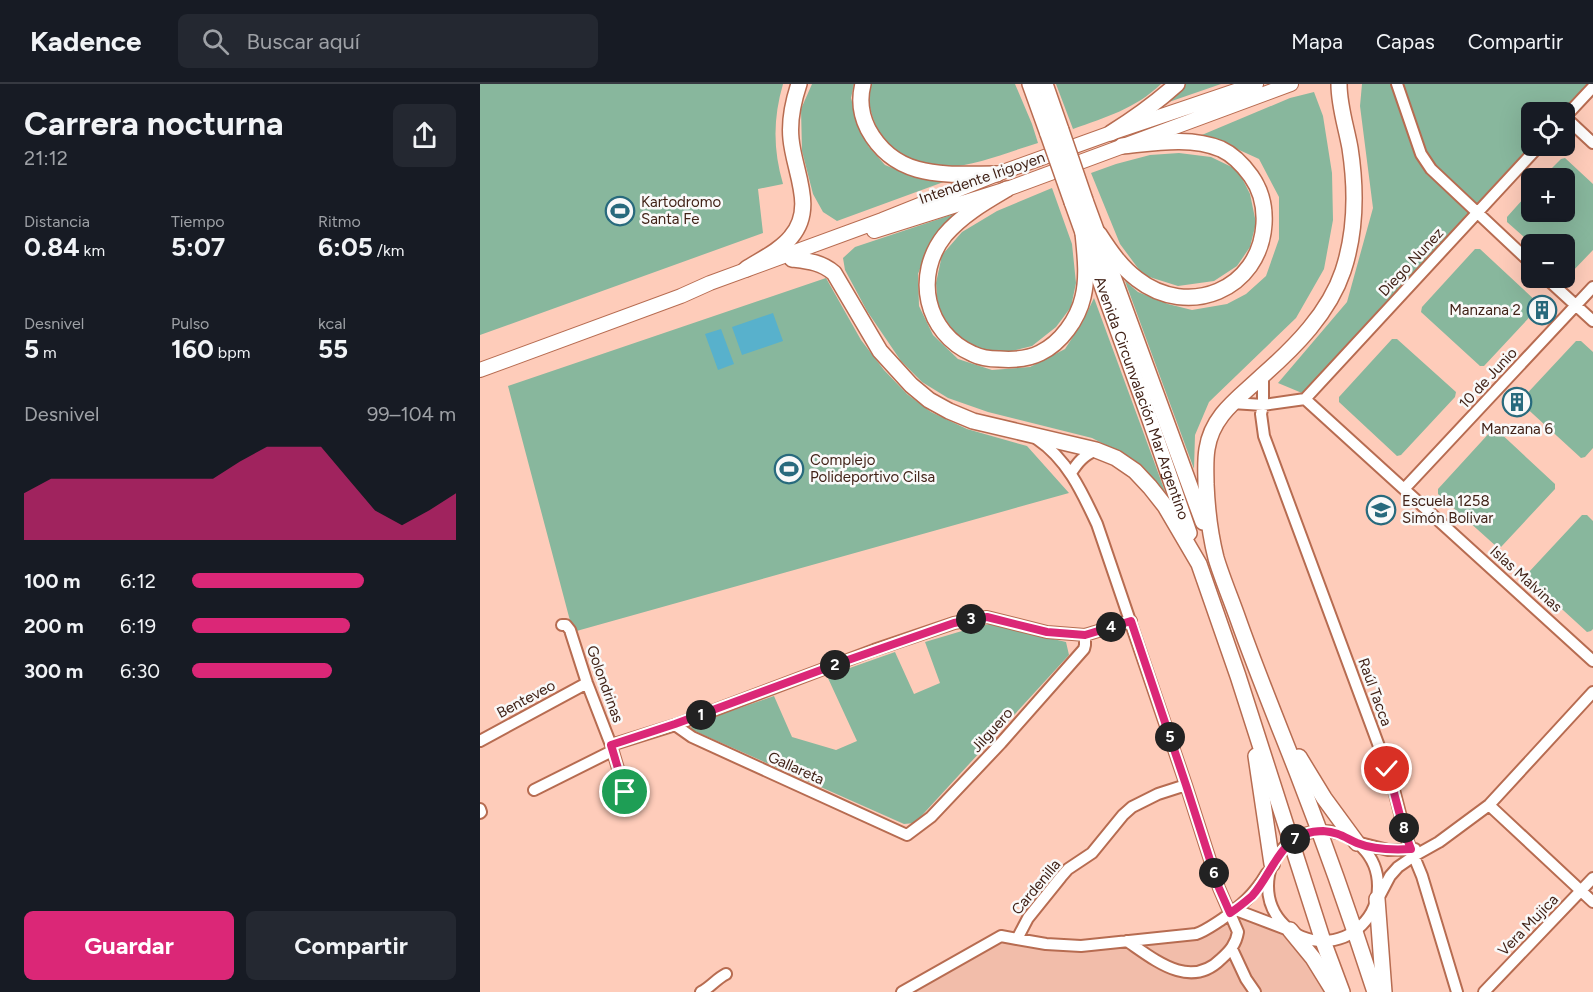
<!DOCTYPE html>
<html lang="es">
<head>
<meta charset="utf-8">
<style>
	body { margin:0; font-family:Figtree,sans-serif; background:#242831; color:#f1f3f6; height:100vh; display:flex; flex-direction:column; font-size:22px; white-space:nowrap }
	* { box-sizing:border-box; margin:0 }
	p { font-size:20px; color:#9ea1a6 }
	.icon { flex:none; width:33px; height:33px; fill:none; stroke:currentColor; stroke-width:2; stroke-linecap:round; stroke-linejoin:round }
	.map { position:relative; flex:1; overflow:hidden }
	.drawer { display:flex; flex-direction:column; background:#171b24; width:480px }
	.drawer>* { flex:none }
	.tools { position:absolute; left:1041px; top:18px; display:grid; gap:12px }
	.tools a { display:grid; place-items:center; width:54px; height:54px; border-radius:9px; background:#171b24; box-shadow:0 6px 24px #0002; font-size:30px }
	.pin { position:absolute; display:grid; place-items:center; width:51px; height:51px; color:#fff; margin:-26px; border:3px solid #fff; border-radius:50%; box-shadow:0 2px 6px #0007 }
	.km { position:absolute; width:30px; height:30px; margin:-15px; border-radius:50%; background:#222; color:#fff; font-size:16px; line-height:30px; text-align:center }
	.round { display:grid; place-items:center; flex:none; width:63px; height:63px; border-radius:9px; background:#242831 }
	.head { display:flex; align-items:center; justify-content:space-between; height:102px; padding:0 24px }
	h1 { font-size:33px; font-weight:700; line-height:45px }
	.stats { display:grid; grid-template-columns:repeat(3,1fr); gap:9px; height:102px; padding:6px 24px }
	.stats div { display:grid; align-content:center }
	.stats b { font-size:26px; font-weight:700 }
	.stats small { font-size:16px; font-weight:400 }
	.stats p { font-size:16px }
	.chart { height:168px; padding:12px 24px }
	.chart p { display:flex; justify-content:space-between }
	.chart svg { width:100%; height:108px; margin-top:6px; fill:#db2777; opacity:.7 }
	.button { display:flex; gap:12px; margin-top:auto; padding:12px 24px }
	.button a { flex:1; height:69px; border-radius:9px; background:#db2777; color:#fff; font-size:24px; font-weight:700; line-height:69px; text-align:center }
	.button a+a { background:#242831; color:#f1f3f6 }
	ul { padding:0 24px; list-style:none; font-size:20px }
	li { display:grid; grid-template-columns:96px 72px 1fr; align-items:center; height:45px }
	li i { height:15px; border-radius:8px; background:#db2777 }
	header { display:flex; align-items:center; gap:36px; box-sizing:border-box; height:84px; padding:0 30px; background:#171b24; border-bottom:2px solid #363941 }
	header strong { font-size:28px }
	nav { display:flex; gap:33px; margin-inline-start:auto; font-size:21px }
	.search { width:420px; height:54px; background:#242831; display:flex; align-items:center; gap:15px; box-sizing:border-box; padding:0 21px; border-radius:9px; color:#9ea1a6; font-size:22px }
	main { display:flex; flex:1; min-height:0 }
	.map>svg:first-child { display:block }
</style>
</head>
<body>
<header>
<strong>Kadence</strong>
<div class="search"><svg class="icon" aria-label="search" viewBox="0 0 24 24"><circle cx="10" cy="10" r="6"/><path d="M15 15l6 6"/></svg>Buscar aquí</div>
<nav><a>Mapa</a><a>Capas</a><a>Compartir</a></nav>
</header>
<main>
<section class="drawer">
<div class="head"><div><h1>Carrera nocturna</h1><p>21:12</p></div><a class="round"><svg class="icon" aria-label="share" viewBox="0 0 24 24"><path d="M12 15V3M7 8l5-5 5 5M5 13v7h14v-7"/></svg></a></div>
<div class="stats">
<div><p>Distancia</p><b>0.84<small> km</small></b></div>
<div><p>Tiempo</p><b>5:07</b></div>
<div><p>Ritmo</p><b>6:05<small> /km</small></b></div>
</div>
<div class="stats">
<div><p>Desnivel</p><b>5<small> m</small></b></div>
<div><p>Pulso</p><b>160<small> bpm</small></b></div>
<div><p>kcal</p><b>55</b></div>
</div>
<div class="chart"><p><span>Desnivel</span>99–104 m</p>
<svg viewBox="0 0 160 44" preserveAspectRatio="none"><path d="M0 44V25L10 19L20 19L30 19L40 19L50 19L60 19L70 19L80 12L90 6L100 6L110 6L120 19L130 32L140 38L150 32L160 25V44z"/></svg>
</div>
<ul>
<li><b>100 m</b>6:12<i style="width:65%"></i></li>
<li><b>200 m</b>6:19<i style="width:60%"></i></li>
<li><b>300 m</b>6:30<i style="width:53%"></i></li>
</ul>
<div class="button"><a>Guardar</a><a>Compartir</a></div>
</section>
<div class="map">
<svg width="1113" height="908" viewBox="0 0 1113 908">
	<rect width="100%" height="100%" fill="#feccba"/>
	<path fill="#f2bdaa" d="M750,829L810,846L851,908H422L521,852L566,860L716,850Z"/>
	<path fill="#88b79d" d="M0,0H303C293,34 293,66 303,100L278,105L283,149L0,251Z
		M332,0H374L371,14L378,42L389,63L405,81L432,92L469,96L357,137L343,128L333,110L322,67L321,25Z
		M391,0H535L552,40L558,59C528,68 497,81 464,84C459,85 452,83 446,82C425,78 406,65 397,44C391,30 386,16 391,0Z
		M576,0H681C655,25 626,33 593,45Z
		M705,0H741L686,19Z
		M882,0H1107L1094,14L1095,16L1084,28H1052L1051,61L822,309L798,299L867,218L893,124L880,22Z
		M834,8L843,32L852,89L853,136L844,185L816,234L729,318L715,351L714,385L645,197L658,208L688,220L712,226L747,220L766,210L786,192L799,155V113L779,75L746,60L717,53L810,14Z
		M699,69L731,73L758,86L770,110L776,139L770,163L757,182L734,197L698,202L663,191L640,160L611,89L636,80L670,71Z
		M1085,74L1113,100V166L1089,191H1086L1084,160H1052L1027,138V133L1051,106L1052,128H1084V94H1062L1081,75Z
		M572,104L592,160L596,199L591,223L576,243L552,262L524,269L498,265L478,253L458,225L456,199L462,171L482,148L517,127Z
		M480,128L449,161L438,190L439,222L453,251L478,275L512,286L550,283L585,265L602,239L614,214L690,421L653,375L612,354L508,328L468,314L442,298L421,277L387,227L365,186L363,174L375,163Z
		M995,165H1000L1058,219V224L1004,282H1000L941,228L942,223Z
		M346,194L381,256L404,286L427,310L451,328L487,345L547,362L589,409L93,548L28,302Z
		M912,255H917L976,308L975,313L921,371L917,372L859,318V313Z
		M1096,257H1101L1113,268V364L1105,373L1101,374L1042,320V315Z
		M1012,346H1017L1075,400V405L1021,463H1017L958,410V405Z
		M1102,431H1107L1113,437V545L1111,547L1107,548L1048,494V489Z
		M509,540L586,558L589,571L435,739L424,740L210,645L213,640L294,612L312,653L356,666L377,657L347,592L415,568L434,610L460,599L445,558L492,544Z"/>
	<path fill="#58b1cc" d="M293,229L303,257L262,271L252,243Z
		M241,245L254,280L238,286L225,250Z"/>
	<g fill="none" stroke-linecap="round" stroke-linejoin="round">
		<g stroke="#b76c51" stroke-width="14">
			<path id="minor" d="M917,0L941,70L951,85L1052,180
				M1085,33L1113,59
				M1084,34L1113,3
				M1066,194L1113,237
				M783,292V321L781,330L784,352L900,665L914,706L926,753L942,792L977,908
				M825,315L1113,577
				M825,315L1059,62
				M752,319L783,321L825,315
				M557,355C587,375 602,408 617,440L706,701L739,804L758,848C756,860 750,867 741,875C710,906 675,876 647,857
				M591,389C598,378 603,372 616,366
				M924,405L1113,203
				M82,541H86L90,546L107,599L131,661L145,708
				M195,641L212,653L427,751L451,733L521,659L604,565L605,561V551
				M0,657L107,599
				M131,661L195,641L394,566L474,539L507,533L567,548L605,551L651,537
				M54,706L132,667
				M1009,721L1113,818
				M0,725L1,728L0,729
				M788 802a55 55 0 1 1 110 0a55 55 0 1 1-110 0Z
				M880,759L908,766L935,765
				M900,811L910,792L918,783L934,772L959,758L1009,721L1113,608
				M756,826L806,845
				M537,855L566,860L601,862L716,850C725,847 733,841 741,836C761,822 774,811 787,789
				M752,865L766,895L775,908
				M221,908C231,903 236,895 246,890
				M422,908L521,852L537,855L548,834L581,793L588,785L612,769L643,731L652,723L678,710L706,701
				M1004,908L1113,794"/>
		</g>
		<g stroke="#b76c51" stroke-width="16">
			<path id="major" d="M394,147L527,105L811,0
				M0,286L201,212L230,199L402,136L517,90L631,49L776,0"/>
		</g>
		<g stroke="#b76c51" stroke-width="18">
			<g id="highway">
				<path d="M383,0C379,15 381,31 388,45C416,97 467,90 517,90"/>
				<path d="M550,0L568,50"/>
				<path d="M565,0L581,46"/>
				<path d="M859,0C859,22 866,42 870,64C876,103 876,148 863,187C849,229 815,263 782,292C759,314 732,331 727,365C725,377 726,389 726,400C727,425 730,450 736,474C742,494 751,515 758,535C776,586 797,637 817,688C845,760 871,834 895,908"/>
				<path d="M631,49C655,34 676,19 697,0"/>
				<path d="M527,105C505,118 482,131 465,151C433,191 445,249 493,270C501,274 511,275 519,275C532,276 548,275 560,269C581,259 598,235 603,213C608,192 605,170 603,149"/>
				<path d="M605,116L723,438"/>
				<path id="s1" d="M592,118L669,333L709,449"/>
				<path d="M619,150C630,167 641,183 657,195C708,235 780,206 784,140C785,123 781,106 771,92C763,81 754,71 741,65C711,52 673,59 642,62"/>
				<path d="M312,175C328,177 341,178 354,189L400,267L431,301L449,316L469,327L493,337L616,366L636,374L655,387L670,403L685,422L719,480L758,592L843,857L862,908"/>
				<path d="M266,185C280,176 300,167 311,153C336,124 314,88 311,55C309,36 313,18 319,0"/>
				<path d="M776,672L792,780"/>
				<path d="M819,673L844,714L877,759"/>
				<path d="M897,815L904,908"/>
				<path d="M810,846L833,874L854,908"/>
			</g>
		</g>
		<use href="#minor" stroke="#fff" stroke-width="10"/>
		<use href="#major" stroke="#fff" stroke-width="14"/>
		<use href="#highway" stroke="#fff" stroke-width="15"/>
		<g stroke="#b76c51" stroke-width="18" stroke-linecap="butt">
			<path id="highway-bridge" d="M581,46L605,116
				M568,50L592,118"/>
		</g>
		<use href="#highway-bridge" stroke="#fff" stroke-width="15"/>
	</g>
	<g fill="none" stroke-linecap="round" stroke-linejoin="round">
		<g stroke="#fff" stroke-width="12">
			<path id="route" d="M145,708L131,661L195,640L368,576L474,539L507,533L567,548L605,551L651,537L706,701L739,804L750,829C758,824 765,818 772,812C795,787 800,747 843,747C858,748 864,753 877,759C894,766 913,766 931,765C920,739 916,711 907,685"/>
		</g>
		<use href="#route" stroke="#db2777" stroke-width="8"/>
	</g>
	<defs>
		<g id="stadium-ring" transform="scale(1.5)"><circle r="9.5" fill="#f9f9f9" stroke="#286a7d" stroke-width="1.5"/><path d="M0-5a6.5 5 0 1 0 0 10a6.5 5 0 1 0 0-10ZM-3.5-1.8h7v3.6h-7Z" fill="#286a7d"/></g>
		<g id="building-ring" transform="scale(1.5)"><circle r="9.5" fill="#f9f9f9" stroke="#286a7d" stroke-width="1.5"/><path d="M-4-6H4V6H1V3H-1V6H-4ZM-2.5-4.3h1.7v1.8h-1.7ZM.8-4.3h1.7v1.8H.8ZM-2.5-1h1.7V.8h-1.7ZM.8-1h1.7V.8H.8Z" fill="#286a7d"/></g>
		<g id="school-ring" transform="scale(1.5)"><circle r="9.5" fill="#f9f9f9" stroke="#286a7d" stroke-width="1.5"/><path d="M0-5L7-2L0 1L-7-2ZM-4 1L0 2.5L4 1V4Q0 6-4 4Z" fill="#286a7d"/></g>
	</defs>
	<g fill-rule="evenodd">
		<use href="#stadium-ring" x="140" y="127"/>
		<use href="#building-ring" x="1062" y="226"/>
		<use href="#building-ring" x="1037" y="318"/>
		<use href="#stadium-ring" x="309" y="385"/>
		<use href="#school-ring" x="901" y="426"/>
	</g>
	<g text-anchor="middle" stroke-width="5" stroke-linejoin="round" paint-order="stroke">
		<g font-size="15" fill="#412217" stroke="#f9f9f9">
			<text transform="translate(502 94) rotate(-19)" y="5">Intendente Irigoyen</text>
			<text transform="translate(931 178) rotate(-47)" y="5">Diego Nunez</text>
			<text transform="translate(1008 294) rotate(-47)" y="5">10 de Junio</text>
			<text dy="5" stroke="none"><textPath href="#s1" startOffset="208">Avenida Circunvalación Mar Argentino</textPath></text>
			<text transform="translate(1046 495) rotate(42)" y="5">Islas Malvinas</text>
			<text transform="translate(125 600) rotate(70)" y="5">Golondrinas</text>
			<text transform="translate(895 608) rotate(70)" y="5">Raúl Tacca</text>
			<text transform="translate(46 615) rotate(-28)" y="5">Benteveo</text>
			<text transform="translate(512 646) rotate(-48)" y="5">Jilguero</text>
			<text transform="translate(316 684) rotate(24)" y="5">Gallareta</text>
			<text transform="translate(556 803) rotate(-50)" y="5">Cardenilla</text>
			<text transform="translate(1048 841) rotate(-46)" y="5">Vera Mujica</text>
		</g>
		<g font-size="15" fill="#412217" stroke="#f9f9f9" text-anchor="start">
			<text x="161" y="123">Kartodromo<tspan x="161" dy="17">Santa Fe</tspan></text>
			<text x="1041" y="231" text-anchor="end">Manzana 2</text>
			<text x="1037" y="350" text-anchor="middle">Manzana 6</text>
			<text x="330" y="381">Complejo<tspan x="330" dy="17">Polideportivo Cilsa</tspan></text>
			<text x="922" y="422">Escuela 1258<tspan x="922" dy="17">Simón Bolivar</tspan></text>
		</g>
	</g>
</svg>
<div class="tools">
<a><svg class="icon" aria-label="locate" viewBox="0 0 24 24"><circle cx="12" cy="12" r="6"/><path d="M12 2v4M12 18v4M2 12h4M18 12h4"/></svg></a>
<a>+</a>
<a>−</a>
</div>
<div class="pin" style="left:145px;top:708px;background:#1e9e55"><svg class="icon" aria-label="arrive" viewBox="0 0 24 24"><path d="M6 21V4h12l-3 4 3 4H6"/></svg></div>
<div class="pin" style="left:907px;top:685px;background:#d93025"><svg class="icon" aria-label="check" viewBox="0 0 24 24"><path d="M5 12l5 5 9-10"/></svg></div>
<b class="km" style="left:221px;top:631px">1</b>
<b class="km" style="left:355px;top:581px">2</b>
<b class="km" style="left:491px;top:535px">3</b>
<b class="km" style="left:631px;top:543px">4</b>
<b class="km" style="left:690px;top:653px">5</b>
<b class="km" style="left:734px;top:789px">6</b>
<b class="km" style="left:815px;top:755px">7</b>
<b class="km" style="left:924px;top:744px">8</b>
</div>
</main>
</body>
</html>
